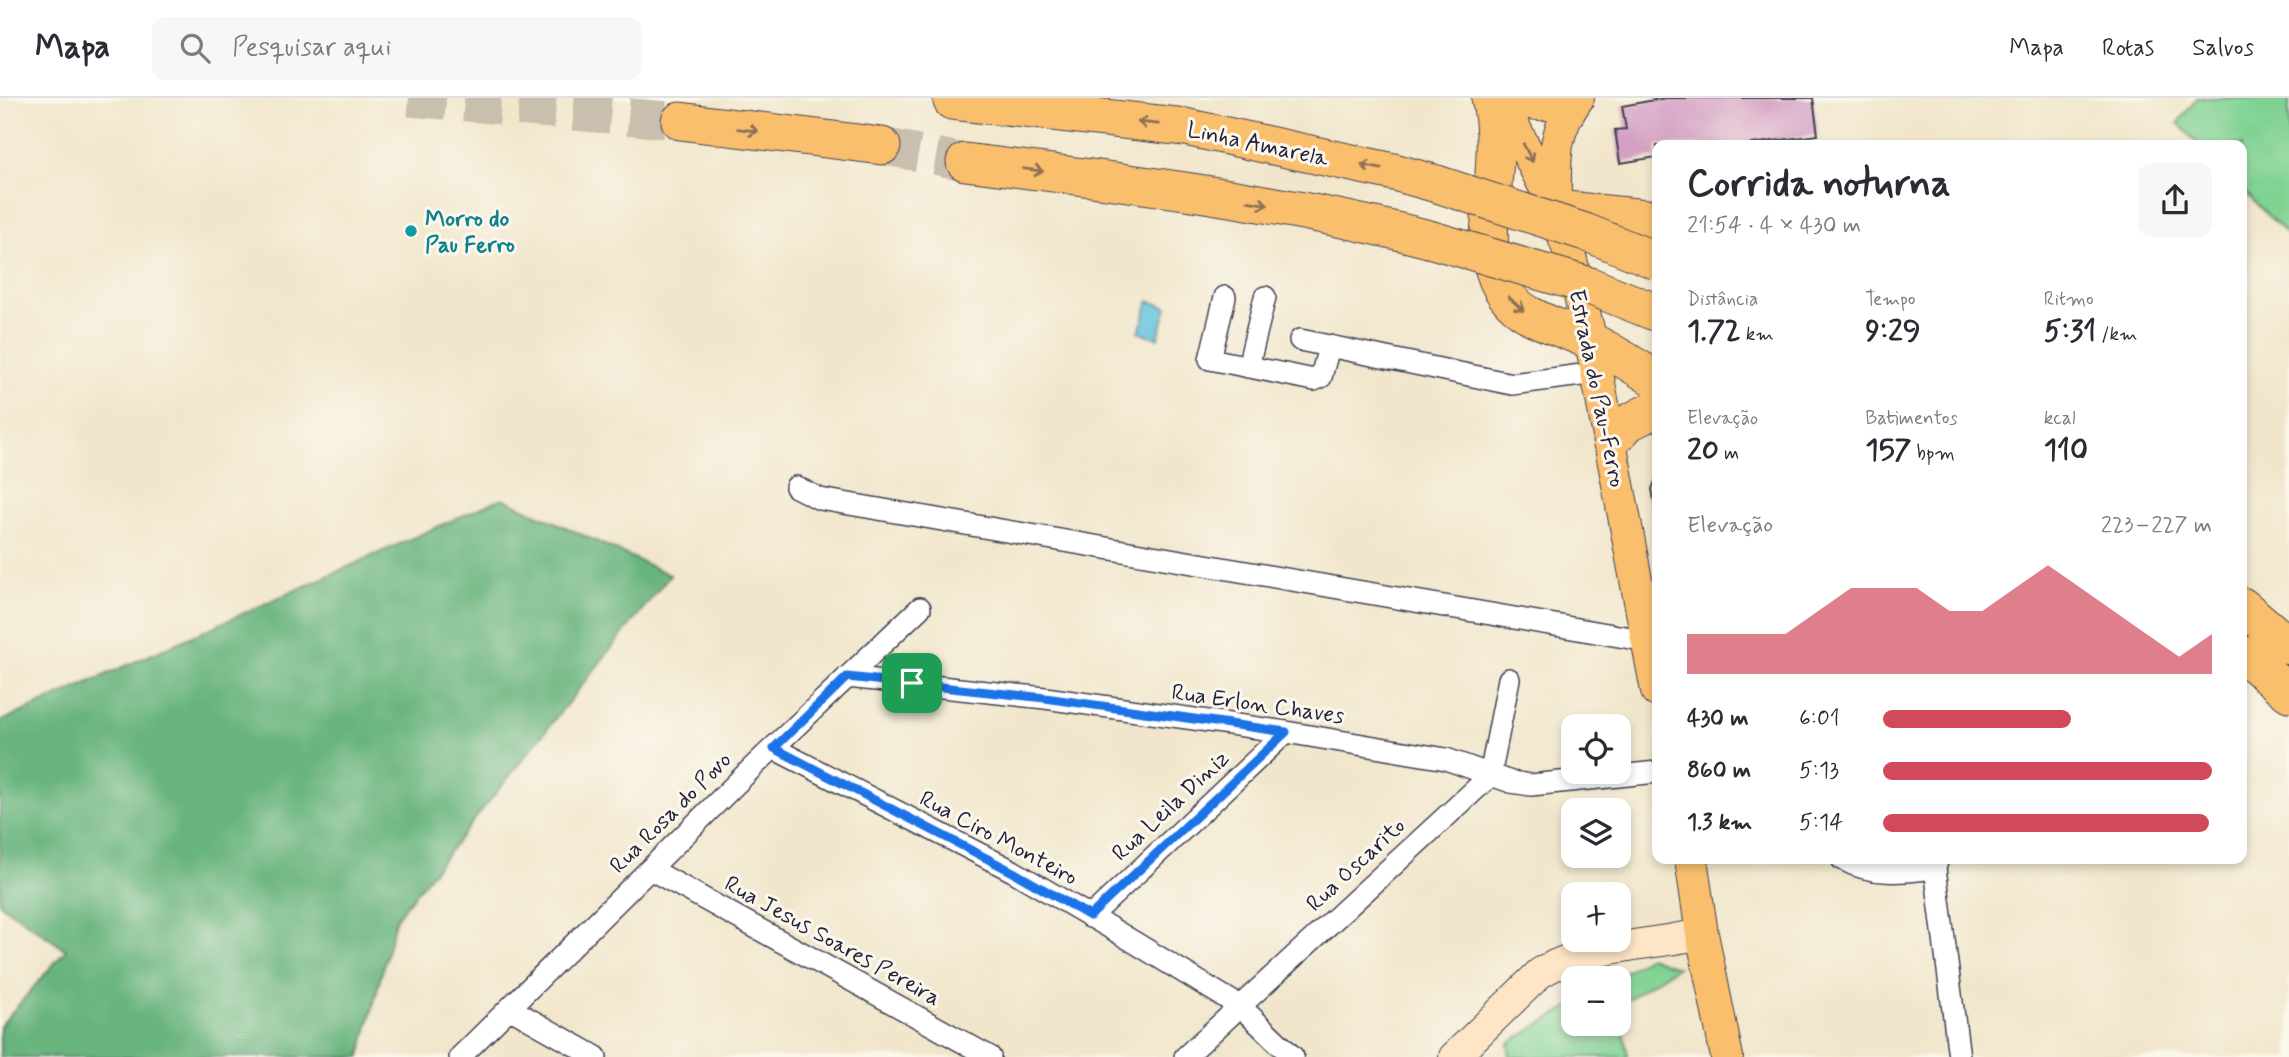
<!DOCTYPE html>
<html lang="pt">
<head>
<meta charset="utf-8">
<style>
	body { margin:0; font-family:Mynerve,sans-serif; background:#f7f7f7; color:#2b2b33; height:100vh; display:flex; flex-direction:column; font-size:26px; white-space:nowrap }
	* { box-sizing:border-box; margin:0 }
	p { font-size:23px; color:#7c7c81 }
	.icon { flex:none; width:38px; height:38px; fill:none; stroke:currentColor; stroke-width:2; stroke-linecap:round; stroke-linejoin:round }
	.map { position:relative; flex:1; overflow:hidden }
	.panel { position:absolute; left:1652px; top:42px; width:595px; height:724px; display:flex; flex-direction:column; background:#fff; border-radius:14px; box-shadow:0 4px 10px #0003 }
	.panel>* { flex:none }
	.controls { position:absolute; left:1561px; top:616px; display:grid; gap:14px }
	.controls a { display:grid; place-items:center; width:70px; height:70px; border-radius:14px; background:#fff; box-shadow:0 4px 10px #0003; font-size:35px }
	.pin { position:absolute; display:grid; place-items:center; width:60px; height:60px; color:#fff; margin:-30px; border-radius:14px; box-shadow:0 4px 10px #0006 }
	.round { display:grid; place-items:center; flex:none; width:74px; height:74px; border-radius:14px; background:#f7f7f7 }
	.headline { display:flex; align-items:center; justify-content:space-between; height:119px; padding:0 35px }
	h1 { font-size:38px; font-weight:700; line-height:52px }
	.metrics { display:grid; grid-template-columns:repeat(3,1fr); gap:10px; height:119px; padding:7px 35px }
	.metrics div { display:grid; align-content:center }
	.metrics b { font-size:30px; font-weight:700 }
	.metrics small { font-size:19px; font-weight:400 }
	.metrics p { font-size:19px }
	.chart { height:196px; padding:14px 35px }
	.chart p { display:flex; justify-content:space-between }
	.chart svg { width:100%; height:126px; margin-top:7px; fill:#d1495b; opacity:.7 }
	ul { padding:0 35px; list-style:none; font-size:23px }
	li { display:grid; grid-template-columns:112px 84px 1fr; align-items:center; height:52px }
	li i { height:18px; border-radius:9px; background:#d1495b }
	header { display:flex; align-items:center; gap:42px; box-sizing:border-box; height:98px; padding:0 35px; background:#fff; border-bottom:2px solid #e1e1e2 }
	header strong { font-size:33px }
	nav { display:flex; gap:38px; margin-inline-start:auto; font-size:24px }
	.search { width:490px; height:63px; background:#f7f7f7; display:flex; align-items:center; gap:18px; box-sizing:border-box; padding:0 24px; border-radius:14px; color:#7c7c81; font-size:26px }
	.map>svg:first-child { display:block }
</style>
</head>
<body>
<header>
<strong>Mapa</strong>
<div class="search"><svg class="icon" aria-label="search" viewBox="0 0 24 24"><circle cx="10" cy="10" r="6"/><path d="M15 15l6 6"/></svg>Pesquisar aqui</div>
<nav><a>Mapa</a><a>Rotas</a><a>Salvos</a></nav>
</header>
<div class="map">
<svg width="2289" height="959" viewBox="0 0 2289 959">
	<rect width="100%" height="100%" fill="#fbf7ec"/>
	<filter id="ink" filterUnits="userSpaceOnUse"><feTurbulence type="fractalNoise" baseFrequency=".0143" numOctaves="2"/><feDisplacementMap in="SourceGraphic" scale="14" xChannelSelector="R" yChannelSelector="G"/><feConvolveMatrix kernelMatrix="1 2 1 2 8 2 1 2 1" color-interpolation-filters="sRGB"/></filter>
	<filter id="wash" filterUnits="userSpaceOnUse"><feTurbulence type="fractalNoise" baseFrequency=".00686" numOctaves="4" result="noise"/><feDisplacementMap in="SourceGraphic" scale="28" xChannelSelector="R" yChannelSelector="G"/><feGaussianBlur stdDeviation="1.57" result="paint"/><feColorMatrix in="noise" values="0 0 0 0 0 0 0 0 0 0 0 0 0 0 0 0 0 1.4 0 .05"/><feComposite in="paint" operator="in"/></filter>
	<g filter="url(#wash)">
		<rect width="100%" height="100%" fill="#f1e6cb"/>
		<path fill="#80d293" stroke="#517a67" stroke-width="2" d="M2197,0H2289V139L2242,91V47H2199L2178,25Z
			M1649,859L1677,869L1619,907L1628,959H1510L1508,946L1573,906V926H1619V880H1615Z"/>
		<path fill="#68b47d" stroke="#456b5c" stroke-width="2" d="M502,400L670,477L396,820L360,959H0V928L66,852L0,806V624Z"/>
		<path fill="#5dc2db" stroke="#40728b" stroke-width="2" d="M1149,203L1167,209L1158,240L1139,234Z"/>
		<g id="blocks">
			<path fill="#d39ec3" d="M1665,0H1813L1818,37L1745,47H1657V59L1620,65L1615,32L1626,31L1622,8Z
				M1657,378V415H1656L1652,391Z"/>
		</g>
	</g>
	<g filter="url(#ink)">
		<use href="#blocks" fill-opacity="0" stroke="#413f51" stroke-width="2"/>
		<g fill="none" stroke-linecap="round" stroke-linejoin="round">
			<path stroke="#c8bfae" stroke-width="37" stroke-dasharray="37 18" stroke-linecap="butt" d="M409,0L680,23
				M882,48L965,64"/>
			<g stroke="#413f51" stroke-width="24">
				<path id="street" d="M1225,199L1210,261L1314,282L1321,279L1329,249
					M1300,242L1512,286L1597,275
					M1248,269L1265,199
					M796,389L820,401L1648,543
					M847,579L1045,600L1286,634L1446,661L1511,684L1531,687L1657,674
					M773,650L1013,773L1119,835L1241,909L1293,959
					M1842,761C1871,778 1903,774 1935,770L1938,761
					M1935,770L1959,959
					M650,771L990,959
					M1090,819L1286,634
					M511,911L596,959
					M460,959L755,667L920,510
					M1185,959L1490,678L1509,581"/>
			</g>
			<g stroke="#413f51" stroke-width="32">
				<path id="secondary" d="M1454,959L1540,875C1583,848 1652,847 1702,836"/>
			</g>
			<g stroke="#413f51" stroke-width="34">
				<path id="primary" d="M1499,0L1545,89L1568,150L1591,243L1657,593
					M1518,0C1537,11 1556,5 1576,0
					M1555,102C1555,61 1552,35 1578,0
					M1691,761L1702,836L1727,959"/>
			</g>
			<g stroke="#413f51" stroke-width="39">
				<path id="highway" d="M1490,0C1500,42 1493,81 1490,123C1487,158 1494,197 1528,216C1548,228 1572,233 1592,244C1615,255 1636,269 1657,282
					M952,3L1185,29L1394,74L1437,86
					M680,23L882,48
					M965,64C1121,83 1277,102 1429,141
					M1555,111L1657,121
					M1611,343L1628,325L1657,310
					M2242,508L2289,548
					M2242,556L2289,595"/>
			</g>
			<use href="#street" stroke="#fff" stroke-width="21"/>
			<use href="#secondary" stroke="#fde5c5" stroke-width="30"/>
			<use href="#primary" stroke="#f9bf6d" stroke-width="32"/>
			<use href="#highway" stroke="#f9bf6d" stroke-width="37"/>
			<g stroke="#413f51" stroke-width="39" stroke-linecap="butt">
				<path id="highway-bridge" d="M1437,86L1585,134L1657,163
					M1429,141L1590,188L1657,215"/>
			</g>
			<use href="#highway-bridge" stroke="#f9bf6d" stroke-width="37"/>
		</g>
		<defs><path id="oneway-shaft" d="M-6 0H5M1.5-3L5.5 0L1.5 3" fill="none" stroke-width="1.6" stroke-linecap="round" stroke-linejoin="round" transform="scale(1.75)"/></defs>
		<g stroke="#8e7054">
			<use href="#oneway-shaft" transform="translate(1148 25) rotate(-174)"/>
			<use href="#oneway-shaft" transform="translate(748 32) rotate(7)"/>
			<use href="#oneway-shaft" transform="translate(1528 55) rotate(63)"/>
			<use href="#oneway-shaft" transform="translate(1371 69) rotate(-168)"/>
			<use href="#oneway-shaft" transform="translate(1033 72) rotate(7)"/>
			<use href="#oneway-shaft" transform="translate(1258 105) rotate(10)"/>
			<use href="#oneway-shaft" transform="translate(1516 206) rotate(43)"/>
		</g>
	</g>
	<g fill="none" stroke-linecap="round" stroke-linejoin="round" filter="url(#ink)">
		<g stroke="#fff" stroke-width="14">
			<path id="route" d="M847,579L1045,600L1286,634L1090,818L1013,774L774,650Z"/>
		</g>
		<use href="#route" stroke="#1a73e8" stroke-width="9"/>
	</g>
	<circle fill="#0f9aa8" stroke="#fbf7ec" stroke-width="2.5" cx="411" cy="133" r="7"/>
	<g text-anchor="middle" stroke-width="6" stroke-linejoin="round" paint-order="stroke">
		<g font-size="23" fill="#22223b" stroke="#fbf7ec">
			<text transform="translate(1258 45) rotate(12)" y="8">Linha Amarela</text>
			<text transform="translate(1598 290) rotate(78)" y="8">Estrada do Pau-Ferro</text>
			<text transform="translate(1258 605) rotate(8)" y="8">Rua Erlon Chaves</text>
			<text transform="translate(1170 707) rotate(-43)" y="8">Rua Leila Diniz</text>
			<text transform="translate(670 714) rotate(-45)" y="8">Rua Rosa do Povo</text>
			<text transform="translate(999 739) rotate(28)" y="8">Rua Ciro Monteiro</text>
			<text transform="translate(1355 766) rotate(-43)" y="8">Rua Oscarito</text>
			<text transform="translate(833 842) rotate(29)" y="8">Rua Jesus Soares Pereira</text>
		</g>
		<g font-size="23" font-weight="bold" fill="#0d838f" stroke="#fbf7ec" text-anchor="start">
			<text x="425" y="128">Morro do<tspan x="425" dy="26">Pau Ferro</tspan></text>
		</g>
	</g>
</svg>
<div class="controls">
<a><svg class="icon" aria-label="locate" viewBox="0 0 24 24"><circle cx="12" cy="12" r="6"/><path d="M12 2v4M12 18v4M2 12h4M18 12h4"/></svg></a>
<a><svg class="icon" aria-label="layers" viewBox="0 0 24 24"><path d="M12 4l9 5-9 5-9-5zM3 14l9 5 9-5"/></svg></a>
<a>+</a>
<a>−</a>
</div>
<div class="pin" style="left:912px;top:585px;background:#1e9e55"><svg class="icon" aria-label="arrive" viewBox="0 0 24 24"><path d="M6 21V4h12l-3 4 3 4H6"/></svg></div>
<section class="panel">
<div class="headline"><div><h1>Corrida noturna</h1><p>21:54 · 4 × 430 m</p></div><a class="round"><svg class="icon" aria-label="share" viewBox="0 0 24 24"><path d="M12 15V3M7 8l5-5 5 5M5 13v7h14v-7"/></svg></a></div>
<div class="metrics">
<div><p>Distância</p><b>1.72<small> km</small></b></div>
<div><p>Tempo</p><b>9:29</b></div>
<div><p>Ritmo</p><b>5:31<small> /km</small></b></div>
</div>
<div class="metrics">
<div><p>Elevação</p><b>20<small> m</small></b></div>
<div><p>Batimentos</p><b>157<small> bpm</small></b></div>
<div><p>kcal</p><b>110</b></div>
</div>
<div class="chart"><p><span>Elevação</span>223–227 m</p>
<svg viewBox="0 0 160 44" preserveAspectRatio="none"><path d="M0 44V30L10 30L20 30L30 30L40 22L50 14L60 14L70 14L80 22L90 22L100 14L110 6L120 14L130 22L140 30L150 38L160 30V44z"/></svg>
</div>
<ul>
<li><b>430 m</b>6:01<i style="width:57%"></i></li>
<li><b>860 m</b>5:13<i style="width:100%"></i></li>
<li><b>1.3 km</b>5:14<i style="width:99%"></i></li>
</ul>
</section>
</div>
</body>
</html>
